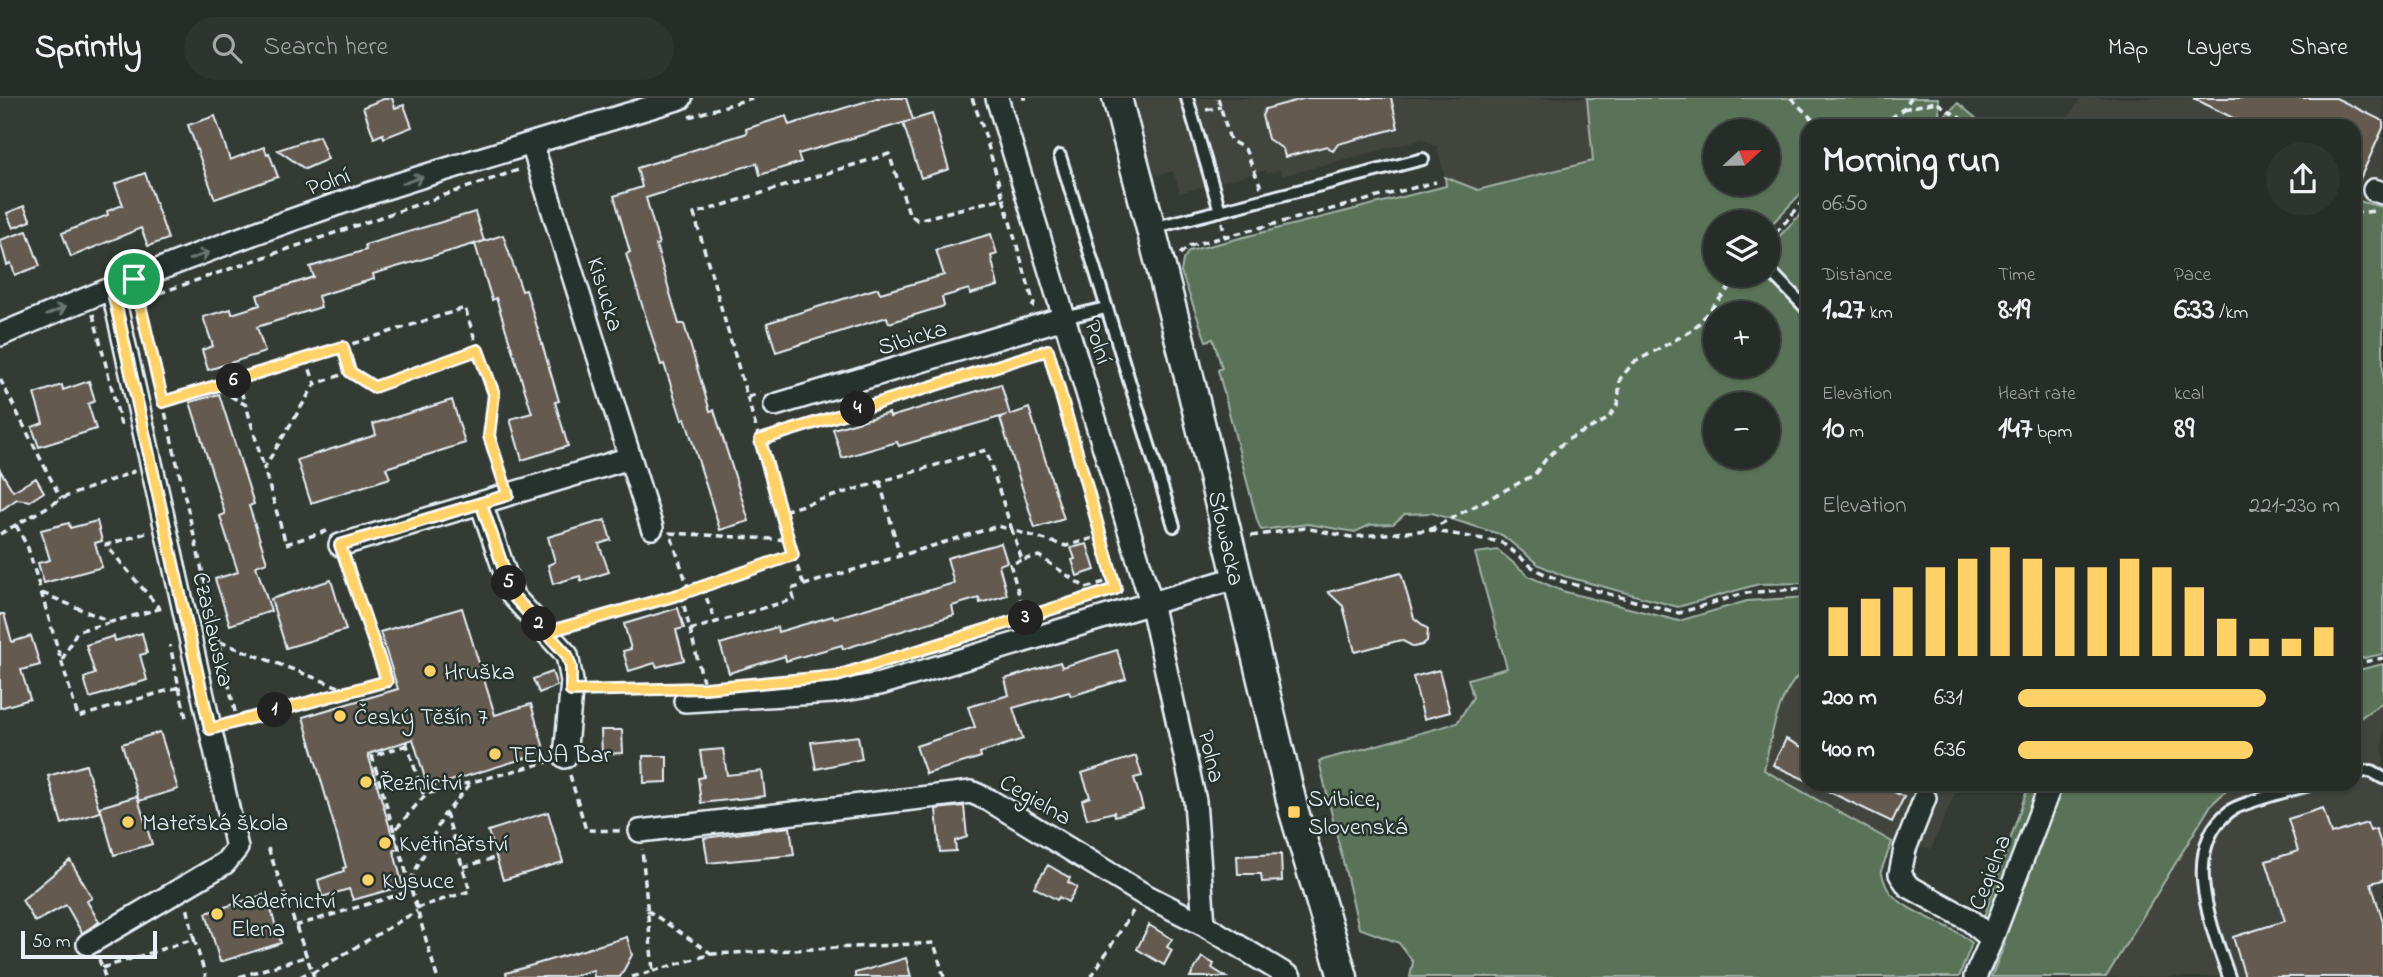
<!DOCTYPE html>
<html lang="en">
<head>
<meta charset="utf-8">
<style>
	body { margin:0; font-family:"Indie Flower",sans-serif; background:#2e342f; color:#f1f3f6; height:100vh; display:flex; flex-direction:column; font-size:26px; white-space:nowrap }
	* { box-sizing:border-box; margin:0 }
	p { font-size:23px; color:#a4a7a7 }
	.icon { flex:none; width:38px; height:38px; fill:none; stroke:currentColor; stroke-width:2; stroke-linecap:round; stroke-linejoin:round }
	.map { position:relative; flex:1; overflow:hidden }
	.panel { position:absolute; left:1801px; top:21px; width:560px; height:672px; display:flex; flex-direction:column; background:#262c27; border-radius:21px; box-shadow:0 2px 5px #0004,0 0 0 2px #424844 }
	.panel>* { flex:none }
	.needle { width:46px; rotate:68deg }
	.buttons { position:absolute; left:1703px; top:21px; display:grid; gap:14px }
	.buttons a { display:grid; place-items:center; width:77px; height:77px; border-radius:50%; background:#262c27; box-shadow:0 2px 5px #0004,0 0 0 2px #424844; font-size:35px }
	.scale { position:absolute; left:21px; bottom:18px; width:136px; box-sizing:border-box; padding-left:7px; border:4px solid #e8f1f8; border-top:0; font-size:19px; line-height:24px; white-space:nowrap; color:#e8f1f8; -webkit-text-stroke:5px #26332d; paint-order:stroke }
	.pin { position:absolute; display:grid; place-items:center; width:60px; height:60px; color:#fff; margin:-30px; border:4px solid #fff; border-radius:50%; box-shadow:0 2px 7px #0007 }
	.km { position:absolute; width:35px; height:35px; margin:-18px; border-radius:50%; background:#222; color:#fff; font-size:19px; line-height:35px; text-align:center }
	.round { display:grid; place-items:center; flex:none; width:74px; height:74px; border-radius:37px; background:#2e342f }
	.headline { display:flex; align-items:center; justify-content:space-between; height:119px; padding:0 21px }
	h1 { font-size:38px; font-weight:800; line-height:52px }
	.figures { display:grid; grid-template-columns:repeat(3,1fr); gap:10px; height:119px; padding:7px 21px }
	.figures div { display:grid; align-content:center }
	.figures b { font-size:30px; font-weight:800 }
	.figures small { font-size:19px; font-weight:400 }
	.figures p { font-size:19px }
	.chart { height:196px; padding:14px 21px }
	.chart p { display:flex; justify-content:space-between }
	.chart svg { width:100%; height:126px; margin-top:7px; stroke:#ffd166; stroke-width:6 }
	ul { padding:0 21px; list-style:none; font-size:23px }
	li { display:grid; grid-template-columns:112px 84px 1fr; align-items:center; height:52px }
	li i { height:18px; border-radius:9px; background:#ffd166 }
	header { display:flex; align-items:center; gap:42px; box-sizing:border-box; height:98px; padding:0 35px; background:#262c27; border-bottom:2px solid #424844 }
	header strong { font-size:33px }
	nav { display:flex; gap:38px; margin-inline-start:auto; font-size:24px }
	.search { width:490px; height:63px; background:#2e342f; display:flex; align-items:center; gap:18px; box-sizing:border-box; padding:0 24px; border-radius:38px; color:#a4a7a7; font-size:26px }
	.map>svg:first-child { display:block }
</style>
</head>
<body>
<header>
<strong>Sprintly</strong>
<div class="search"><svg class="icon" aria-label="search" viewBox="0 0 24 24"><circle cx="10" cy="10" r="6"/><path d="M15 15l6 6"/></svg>Search here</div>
<nav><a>Map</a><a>Layers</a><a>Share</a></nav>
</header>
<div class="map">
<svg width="2383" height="879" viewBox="0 0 2383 879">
	<rect width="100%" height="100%" fill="#333b34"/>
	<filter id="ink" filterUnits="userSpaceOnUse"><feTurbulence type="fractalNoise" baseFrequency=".0143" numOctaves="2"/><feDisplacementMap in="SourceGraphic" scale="14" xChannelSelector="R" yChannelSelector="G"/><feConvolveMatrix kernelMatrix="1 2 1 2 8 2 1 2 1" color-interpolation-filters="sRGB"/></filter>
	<g filter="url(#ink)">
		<path fill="#42443c" d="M1133,0H1587L1594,63L1478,92L1445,79L1437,49L1423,41L1282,78L1280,72L1267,75L1266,72L1180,95L1173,73L1156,78L1147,57Z
			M2081,0H2383V109L2354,102V28H2063Z
			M1808,571V686H1959L1931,751L1892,744L1764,672L1777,613L1800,575Z
			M2383,604V879H2106L2211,707L2229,690L2237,686H2354V624Z"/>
		<path fill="#5a7358" stroke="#a1b2a8" stroke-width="2" fill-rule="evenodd" d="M1587,0H1938L1940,22L1958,5L1985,28H1808V88L1768,130V124H1715V177H1768L1772,165L1770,148L1808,108V485L1759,486L1678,509L1564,478L1539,467L1502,437L1432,415L1405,416L1393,426L1370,427L1355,434L1308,426L1261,432L1257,422L1218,272L1222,270L1213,241L1206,243L1181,174L1183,162L1189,153L1446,88L1445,79L1478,92L1593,63ZM1715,33H1768V86H1715ZM1715,215H1768V268H1715ZM1715,306H1768V359H1715Z
			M2354,102L2383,109V556L2354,562Z
			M1498,452L1530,479L1562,493L1679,523L1747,503L1808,499V571C1779,585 1770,644 1764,672L1892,744L1881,773C1883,779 1885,788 1889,793C1908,817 1949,824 1972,845L1959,879H1410L1413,864L1399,845L1359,830L1319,663L1457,625L1473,599L1468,581L1507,570L1475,455Z
			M2383,566V604L2354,624V573Z
			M2029,686H2237L2229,690L2211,707L2106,879H1991L2005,846L1983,822Z"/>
		<path fill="#655a50" stroke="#e8f1f8" stroke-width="2" d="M386,0H392L395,10L404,7L412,29L384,40L383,36L374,40L363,9Z
			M877,0H906L913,22L798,56L801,64L760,77L757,65L646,100L659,146L656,147L679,226H684L710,313L714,312L749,423L720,432L685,320L682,322L664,266L661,267L626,156L630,154L614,98L642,89L637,70L747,35L746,31L786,18L789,27Z
			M1306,0H1391L1398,30L1338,46L1333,53L1327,48L1285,59L1283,51L1268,41L1262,18L1265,11Z
			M2193,0H2336L2383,23V30L2354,94V28H2249Z
			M932,16L949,71L921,80L903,25Z
			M215,18L230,62L264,49L267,56L269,55L278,79L215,101L188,27Z
			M319,38L328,61L305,71L278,52Z
			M145,75L168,141L148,148L141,130L71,159L62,135L108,117L107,113L123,107L115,86Z
			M24,108L31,123L13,130L7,115Z
			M475,114L484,143L373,176L374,181L318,198L321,209L257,229L265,254L208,272L202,252L213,248L203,219L231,211L232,216L260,207L257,197L314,179L310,169L366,152L365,147Z
			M27,133L40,168L15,177L11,165L7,167L0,142Z
			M991,136L997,156L991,158L998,188L970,196L969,191L942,199L944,208L889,225L887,219L776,254L767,225L878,190L880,195L944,177L936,152Z
			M503,137L522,193L526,192L559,303L555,304L568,348L522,362L510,321L532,315L496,200L492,202L475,146Z
			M89,283L95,303L88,306L96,331L39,349L32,329L43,325L34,296L62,287L63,292Z
			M1001,286L1010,317L1029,310L1064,421L1035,430L1000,320L1007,317L899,348L897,344L842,360L833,331L889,315L890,319Z
			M219,296L254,406L249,408L267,464L256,468L271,513L230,527L215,481L238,474L220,418L225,416L190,304Z
			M452,302L465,345L386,370L390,380L311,405L297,362L376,337L373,326Z
			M0,372L13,393L36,380L44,394L30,403L17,401L0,413Z
			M605,422L611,442L599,446L609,474L581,483L580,478L553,486L548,467L555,464L548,439Z
			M97,423L102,443L95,445L102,469L44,485L38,465L50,462L41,432L69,425L70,430Z
			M1001,445L1007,464L999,467L1007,497L980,505L979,500L952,508L954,517L843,551L842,547L786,563L785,558L729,575L720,546L777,529L778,534L833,518L834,520L954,485L947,460Z
			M1087,446L1095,472L1077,478L1072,462L1075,461L1071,450Z
			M1401,475L1414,520L1428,531L1427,543L1422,547L1414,549L1401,542L1355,554L1343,508L1328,494Z
			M331,482L346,532L286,550L271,501Z
			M462,510L495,617L531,606L545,654L428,690L413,641L368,656L392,737L394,736L399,751L394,752L395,758L403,788L353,802L349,791L322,799L318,782L344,773L343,770L346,769L303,619L398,591L380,534Z
			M678,510L684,530L676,532L684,562L657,569L655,565L629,573L623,553L631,551L624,526Z
			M0,516H4L12,544L31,538L40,567L21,572L30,601L0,610Z
			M142,535L147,555L140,557L147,582L90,600L84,580L95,576L86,547L114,538L115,543Z
			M1117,552L1126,581L1071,598L1069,594L1013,610L1023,641L980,655L981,659L926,676L916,648L975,629L968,609L1009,597L1005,581L1060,564L1062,569Z
			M1439,572L1450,614L1424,621L1413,579Z
			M552,574L557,588L539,595L533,581Z
			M601,632H622L623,655L602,656Z
			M160,634L178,691L139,703L122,646Z
			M858,638L862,661L816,671L811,644Z
			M1786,641L1808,652V683L1773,667Z
			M723,651L727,677L762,673L765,698L701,705L698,680L704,679L700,653Z
			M643,658H667V684L644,685Z
			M1136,658L1142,678L1134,680L1143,710L1115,718L1114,714L1087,721L1082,702L1090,699L1082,675Z
			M86,667L100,714L62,726L48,678Z
			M1813,686H1879L1904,699L1892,724Z
			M137,698L152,746L114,757L100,709Z
			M964,708L967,739L955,743L956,753L940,754L936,711Z
			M2323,710L2331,736L2367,725L2370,733L2376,731L2383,752V782L2371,785L2383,824V879H2245L2233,839L2285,823L2266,763L2298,753L2288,721Z
			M548,714L563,764L503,782L488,733Z
			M790,729L794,757L708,765L704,740Z
			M1281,756L1282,783L1262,784L1261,776H1238L1237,758Z
			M70,762L92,800L87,803L99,824L82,835L66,807L35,824L22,802Z
			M1048,767L1070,780L1068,784L1077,789L1068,804L1059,799L1057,802L1034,789Z
			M266,796L281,845L220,864L206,815Z
			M1149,827L1172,841L1167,849L1172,852L1164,867L1137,851Z
			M627,839L632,857L620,879H594L593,872L570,879H507L506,875Z
			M1202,859L1214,866L1212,870L1226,879H1190Z
			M906,860L911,879H855V875Z"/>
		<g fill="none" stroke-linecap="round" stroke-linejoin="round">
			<g stroke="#e8f1f8" stroke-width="16">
				<path id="lane" d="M1187,0L1220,113
					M1060,58L1174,428
					M1152,130L1423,61
					M1768,165L1769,172L1808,212
					M1064,220L1106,210
					M2354,674L2371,673L2383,680
					M2229,879C2212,830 2179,751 2230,713C2242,704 2296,691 2312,686"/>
			</g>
			<g stroke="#e8f1f8" stroke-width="26">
				<path id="street" d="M997,0L1151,504L1195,703L1204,827
					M532,46L652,430
					M2374,92L2383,95
					M0,237C139,177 282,122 427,77C512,51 597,26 681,0
					M775,307L1064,220
					M481,405L513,498L567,557L572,583L565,659
					M340,447L630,360
					M685,603L833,594L880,586L1236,480
					M1925,700L1905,751L1900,776L1908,788L1968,821L1992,841
					M640,733L971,694L989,702L1143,796L1204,827L1290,879
					M88,846L225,765L237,750L112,190
					M1975,879L1992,841L2051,686"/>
			</g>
			<g stroke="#e8f1f8" stroke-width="33">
				<path id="secondary" d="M1117,0L1183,254L1294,714L1343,879"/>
			</g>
			<path stroke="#e8f1f8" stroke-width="3.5" stroke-dasharray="7 5" stroke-linecap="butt" d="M972,0L983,30L1003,100
				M1022,0H1027
				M1218,0L1230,42L1245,51L1261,89
				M1791,0L1819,28
				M1903,11L1936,4L1972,28
				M1206,12L1221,9
				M689,19L752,0
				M1881,28L1903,11L1911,0
				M2354,115L2376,113
				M1222,124L1225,139
				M1768,144L1808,98
				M1180,156L1189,148L1436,84
				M138,198L237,622
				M148,199L521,71
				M93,216L121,327
				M343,249L350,274
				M306,260L315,286
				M0,281L61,401
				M238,282L465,210L478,251
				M215,289L238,282L245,307
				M748,299L760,295
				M163,304L215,289L246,307L264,370
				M760,342L1048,252L1101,438L1066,448L1012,432L986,352L780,414
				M880,384L900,458
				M16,427L28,450L78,619L179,589L170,547
				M1429,432L1534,377L1546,361L1565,343L1608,321L1618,305L1620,281L1633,265L1693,232L1740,177
				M327,433L286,446L264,370L315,286L350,274L374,289L478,252L494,296L489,338L502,380
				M146,435L106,447L160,511
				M0,436L65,399L133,374L132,372
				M1251,438L1305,430L1351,439L1429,432L1501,444L1536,472L1561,483L1679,515L1745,495L1808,490
				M793,457L804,487
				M702,489L716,524
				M689,492L670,435L789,442
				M42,495L111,524L162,510L163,512
				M681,496L793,457L694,116L889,56L909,115L917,122L1003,100L1034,206L1032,209
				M1026,520L1116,491L1101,438
				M566,529L681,496L703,583
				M690,532L794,501L791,491L998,428L1012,432L1022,462L1039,458L1086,490L1114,481
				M970,537L1026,520L1010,466L1022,462
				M220,544L347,592
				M62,562L77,533L109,525
				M2354,566L2383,560
				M387,583L390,593
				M179,589L187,624
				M588,593L671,591
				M229,625L387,583L346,464
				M406,644L424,698
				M570,677L586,732L622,733
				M394,733L372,658L407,647
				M268,750L314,879
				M463,769L498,759
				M410,783L445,715
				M416,810L470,793L446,715L471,685
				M647,812L712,856
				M295,828L411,793
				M194,841L206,879
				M99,861L105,879
				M102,870L194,841L187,808
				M653,873L712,856L934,845L944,879
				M312,875L417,813
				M239,879L305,859
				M300,879L311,873
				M437,879L394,733L426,696L548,664
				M632,879L653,873L642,751
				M1091,879L1133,813"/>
			<use href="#lane" stroke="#26332d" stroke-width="10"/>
			<use href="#street" stroke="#26332d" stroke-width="21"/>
			<use href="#secondary" stroke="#26332d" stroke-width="28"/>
		</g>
		<defs><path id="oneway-shaft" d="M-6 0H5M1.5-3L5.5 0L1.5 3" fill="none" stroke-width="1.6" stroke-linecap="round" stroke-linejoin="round" transform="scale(1.75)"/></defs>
		<g stroke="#6a7674">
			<use href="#oneway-shaft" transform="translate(413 82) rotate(-19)"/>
			<use href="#oneway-shaft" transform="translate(199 158) rotate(-20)"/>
			<use href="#oneway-shaft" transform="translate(56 213) rotate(-22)"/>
		</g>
	</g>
	<g fill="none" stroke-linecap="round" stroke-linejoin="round" filter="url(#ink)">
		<g stroke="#fff" stroke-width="14">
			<path id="route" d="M134,181L112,190L210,631L387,583L340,447L481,405L513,498L567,557L571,569V593L705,590L837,578L1116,491L1048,252L760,342L793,457L681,496L547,534L513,498L481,405L508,397L489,338L494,296L478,252L374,289L350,274L343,249L163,304L134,181"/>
		</g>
		<use href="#route" stroke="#ffd166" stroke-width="9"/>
	</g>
	<g fill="#ffd166" stroke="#26332d" stroke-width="2.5">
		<circle cx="430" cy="573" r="7"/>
		<circle cx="340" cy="618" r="7"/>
		<circle cx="495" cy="656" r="7"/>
		<circle cx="366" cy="684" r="7"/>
		<rect x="1287" y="707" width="14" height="14" rx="3.5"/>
		<circle cx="128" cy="724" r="7"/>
		<circle cx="385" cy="745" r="7"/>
		<circle cx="368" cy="782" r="7"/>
		<circle cx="217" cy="816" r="7"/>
	</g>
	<g text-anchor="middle" stroke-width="5" stroke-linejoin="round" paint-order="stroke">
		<g font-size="24" fill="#e8f1f8" stroke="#26332d">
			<text transform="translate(328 83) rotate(-19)" y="8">Polní</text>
			<text transform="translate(606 196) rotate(73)" y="8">Kisucka</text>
			<text transform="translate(912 239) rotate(-17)" y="8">Sibicka</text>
			<text transform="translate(1099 244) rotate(73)" y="8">Polní</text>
			<text transform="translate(1227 440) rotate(77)" y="8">Słowacka</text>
			<text transform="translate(214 531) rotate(77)" y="8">Czaslawska</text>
			<text transform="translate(1212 658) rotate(77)" y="8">Polna</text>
			<text transform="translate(1036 701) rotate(30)" y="8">Cegielna</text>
			<text transform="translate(1989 774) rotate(-69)" y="8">Cegielna</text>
		</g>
		<g font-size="24" fill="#e8f1f8" stroke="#26332d" text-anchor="start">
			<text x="444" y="581">Hruška</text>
			<text x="354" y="626">Český Těšín 7</text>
			<text x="509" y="664">TENA Bar</text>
			<text x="380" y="692">Řeznictví</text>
			<text x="1308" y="708">Svibice,<tspan x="1308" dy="28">Slovenská</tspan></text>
			<text x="142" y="732">Mateřská škola</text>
			<text x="399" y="753">Květinářství</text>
			<text x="382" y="790">Kysuce</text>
			<text x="231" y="810">Kadeřnictví<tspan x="231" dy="28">Elena</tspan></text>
		</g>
	</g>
</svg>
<div class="buttons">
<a><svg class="needle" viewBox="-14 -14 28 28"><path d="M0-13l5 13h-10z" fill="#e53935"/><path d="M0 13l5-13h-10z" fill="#a4a7a7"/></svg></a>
<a><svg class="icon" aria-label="layers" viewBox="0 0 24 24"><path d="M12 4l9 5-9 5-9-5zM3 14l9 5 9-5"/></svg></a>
<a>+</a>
<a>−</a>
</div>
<div class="scale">50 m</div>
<div class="pin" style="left:134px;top:181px;background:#1e9e55"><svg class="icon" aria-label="arrive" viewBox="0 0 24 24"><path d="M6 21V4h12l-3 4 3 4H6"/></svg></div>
<b class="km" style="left:275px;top:612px">1</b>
<b class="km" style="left:539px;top:526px">2</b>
<b class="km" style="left:1026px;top:520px">3</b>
<b class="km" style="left:858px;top:311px">4</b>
<b class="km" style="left:509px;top:485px">5</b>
<b class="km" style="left:234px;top:283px">6</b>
<section class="panel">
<div class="headline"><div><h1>Morning run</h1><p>06:50</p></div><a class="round"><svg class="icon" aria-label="share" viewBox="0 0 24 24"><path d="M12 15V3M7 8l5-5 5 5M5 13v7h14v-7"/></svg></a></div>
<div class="figures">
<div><p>Distance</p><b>1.27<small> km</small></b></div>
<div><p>Time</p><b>8:19</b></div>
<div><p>Pace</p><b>6:33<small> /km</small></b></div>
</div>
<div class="figures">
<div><p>Elevation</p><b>10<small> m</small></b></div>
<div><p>Heart rate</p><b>147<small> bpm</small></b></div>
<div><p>kcal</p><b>89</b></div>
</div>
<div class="chart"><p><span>Elevation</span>221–230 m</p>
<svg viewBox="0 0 160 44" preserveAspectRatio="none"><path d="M5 44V27M15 44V24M25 44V20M35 44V13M45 44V10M55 44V6M65 44V10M75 44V13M85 44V13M95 44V10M105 44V13M115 44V20M125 44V31M135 44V38M145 44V38M155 44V34"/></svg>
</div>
<ul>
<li><b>200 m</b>6:31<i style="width:77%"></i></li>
<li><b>400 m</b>6:36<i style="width:73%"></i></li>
</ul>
</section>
</div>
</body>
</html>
